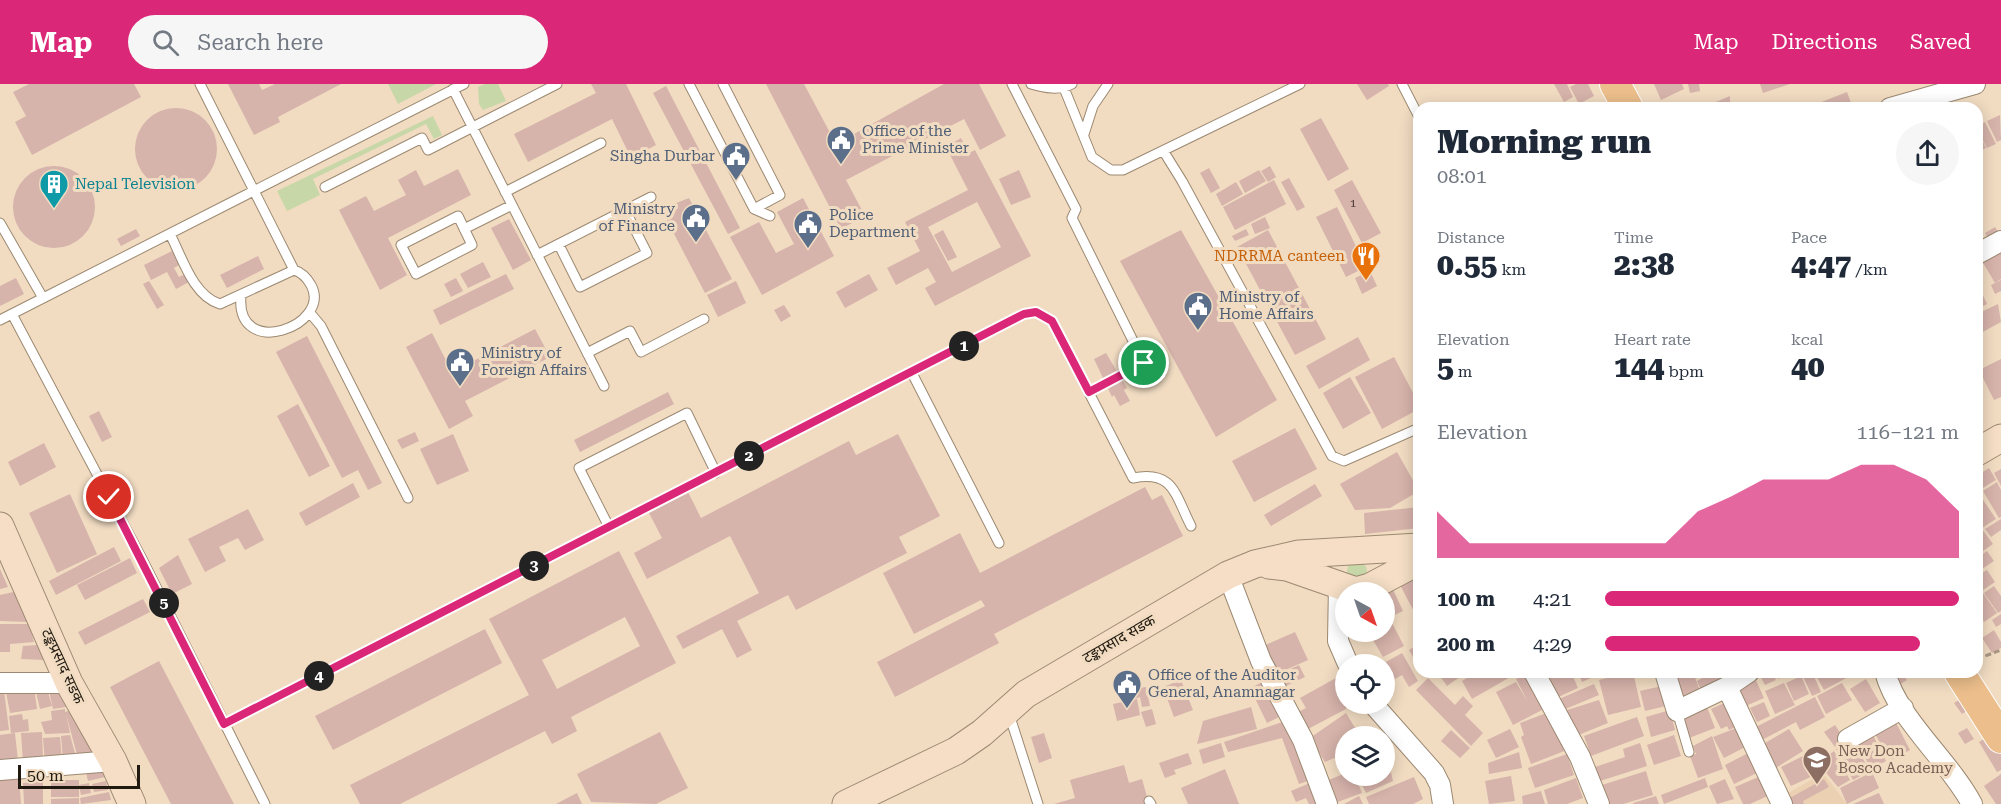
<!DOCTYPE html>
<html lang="en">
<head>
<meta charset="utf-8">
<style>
	body { margin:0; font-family:"Roboto Serif","Noto Sans Devanagari",serif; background:#f6f6f7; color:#1f2937; height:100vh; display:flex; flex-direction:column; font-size:22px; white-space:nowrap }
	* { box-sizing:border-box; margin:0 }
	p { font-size:20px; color:#747a83 }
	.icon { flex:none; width:33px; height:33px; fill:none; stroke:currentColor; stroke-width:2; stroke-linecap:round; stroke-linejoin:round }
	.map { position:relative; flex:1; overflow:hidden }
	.sheet { position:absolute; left:1413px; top:18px; width:570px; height:576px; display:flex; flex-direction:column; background:#fff; border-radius:18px; box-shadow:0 3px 15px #0003 }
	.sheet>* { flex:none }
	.needle { width:39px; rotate:140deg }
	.tools { position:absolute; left:1335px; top:498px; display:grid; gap:12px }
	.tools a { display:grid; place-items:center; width:60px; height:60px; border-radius:50%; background:#fff; box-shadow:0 3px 15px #0003; font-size:30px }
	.scale { position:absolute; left:18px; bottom:15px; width:122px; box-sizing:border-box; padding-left:6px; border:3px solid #20190f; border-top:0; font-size:16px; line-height:21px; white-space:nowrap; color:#20190f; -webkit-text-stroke:4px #f1dcc2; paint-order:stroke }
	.pin { position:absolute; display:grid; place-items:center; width:51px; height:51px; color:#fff; margin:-26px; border:3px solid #fff; border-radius:50%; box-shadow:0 2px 6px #0007 }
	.km { position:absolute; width:30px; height:30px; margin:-15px; border-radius:50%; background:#222; color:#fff; font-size:16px; line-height:30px; text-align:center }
	.round { display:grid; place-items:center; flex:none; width:63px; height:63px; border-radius:32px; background:#f6f6f7 }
	.head { display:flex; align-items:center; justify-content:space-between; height:102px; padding:0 24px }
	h1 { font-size:33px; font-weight:800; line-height:45px }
	.figures { display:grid; grid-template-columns:repeat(3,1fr); gap:9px; height:102px; padding:6px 24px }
	.figures div { display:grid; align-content:center }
	.figures b { font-size:30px; font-weight:800 }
	.figures small { font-size:16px; font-weight:400 }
	.figures p { font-size:16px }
	.chart { height:168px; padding:12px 24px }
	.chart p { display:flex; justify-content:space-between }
	.chart svg { width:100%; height:108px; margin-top:6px; fill:#db2777; opacity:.7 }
	ul { padding:0 24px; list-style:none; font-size:20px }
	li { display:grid; grid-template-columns:96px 72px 1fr; align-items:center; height:45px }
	li i { height:15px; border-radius:8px; background:#db2777 }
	header { display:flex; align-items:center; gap:36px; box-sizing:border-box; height:84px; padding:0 30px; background:#db2777; color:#fff }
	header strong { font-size:28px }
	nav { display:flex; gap:33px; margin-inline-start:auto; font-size:21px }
	.search { width:420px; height:54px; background:#f6f6f7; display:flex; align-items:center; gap:15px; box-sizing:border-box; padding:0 21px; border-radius:33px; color:#747a83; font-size:22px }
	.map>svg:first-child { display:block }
</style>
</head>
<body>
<header>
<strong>Map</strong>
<div class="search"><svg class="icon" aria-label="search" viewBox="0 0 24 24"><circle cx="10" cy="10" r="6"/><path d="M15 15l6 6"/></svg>Search here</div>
<nav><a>Map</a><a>Directions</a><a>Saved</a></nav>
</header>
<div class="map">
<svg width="2001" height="720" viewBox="0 0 2001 720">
	<rect width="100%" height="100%" fill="#f1dcc2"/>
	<path fill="#ebd1b1" d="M1823,689L1847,720H1787L1783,712Z"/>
	<path fill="#c7d7a8" d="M388,0H436L398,20Z
		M485,0H498L506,17L483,26L479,20L478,3Z
		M433,32L442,51L434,55L426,40L313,95L320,111L287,127L277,107Z
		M1347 487a10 10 0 1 1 20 0a10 10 0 1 1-20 0Z"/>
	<path fill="#d6b3ab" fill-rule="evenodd" d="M29,0H134L141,13L32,71L15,38L26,32L13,8Z
		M228,0H259L262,6L275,0H341L278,33L280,38L254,51Z
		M591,0H626L656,61L631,74L612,35L528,78L514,50L596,9Z
		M766,0H804L836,60L944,0H979L1006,52L980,66L964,35L846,96L865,132L841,145Z
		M1357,0H1388L1389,2L1367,16Z
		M1554,0H1567L1573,13L1564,18Z
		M1576,0H1588L1594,12L1579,20L1570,3Z
		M1654,0H1682L1684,5L1661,16Z
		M1688,0H1699L1700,7L1690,9Z
		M1760,0H1790L1763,9Z
		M666,2L740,144L728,150L653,9Z
		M1847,8L1853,24H1806Z
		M1730,12V24H1707L1706,22Z
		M135 65a41 41 0 1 1 82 0a41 41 0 1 1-82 0Z
		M2000,31L2001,56L1997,58L1987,37Z
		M1321,34L1349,85L1328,97L1300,45Z
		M1985,38L1996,60L1987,64L1979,49L1986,64L1980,67L1977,61V42Z
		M961,54L969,69L975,66L1031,172L935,222L925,204L936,198L928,184L896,201L887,184L920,167L905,138L968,106L946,63ZM977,118L1001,163L952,188L928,143Z
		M1270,82L1276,93L1268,98L1261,87Z
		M13 123a41 41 0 1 1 82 0a41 41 0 1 1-82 0Z
		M1209,84L1220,104L1211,109L1200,89Z
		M458,85L471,111L388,154L407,191L380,206L339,126L366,112L374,127L406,111L398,96L416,86L424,102Z
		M1019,86L1031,113L1011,121L999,95Z
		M1259,86L1266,97L1245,109L1239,97Z
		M1289,94L1305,123L1297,127L1281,98Z
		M1274,96L1286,120L1235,146L1223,123Z
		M1352,96L1381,149L1362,159L1334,106Z
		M1236,98L1243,110L1222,122L1216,110Z
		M689,114L732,195L705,209L661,125Z
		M803,114L834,172L762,211L730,153L759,138L776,169L794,160L777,128Z
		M1337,123L1366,183L1346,193L1316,133Z
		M1265,133L1270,144L1255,150L1251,140Z
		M509,135L531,176L513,186L491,144Z
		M1995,143L2000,151L1990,158L1985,149Z
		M136,145L140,152L121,162L117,155Z
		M1246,145L1249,151L1235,157L1232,152Z
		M943,146L957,173L948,177L934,151Z
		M1181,146L1277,316L1216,353L1120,177Z
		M1268,146L1326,255L1295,271L1237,163Z
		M172,167L179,181L174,184L179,193L185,190L189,198L176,205L167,188L151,196L144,181Z
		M2001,167V195L1995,199L1979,172Z
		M258,172L264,185L227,204L220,191Z
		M483,178L491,193L468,204L460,190Z
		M1370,187L1377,202L1362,210L1355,194Z
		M506,190L514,205L440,241L433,226Z
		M869,190L878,206L845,224L836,208Z
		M16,194L24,210L0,222V202Z
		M456,194L463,207L451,213L444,200Z
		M2001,196V207L1995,210L1991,201Z
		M149,197L164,221L157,225L143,200Z
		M736,197L746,219L718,233L707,211Z
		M1977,199L1987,220L1977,225Z
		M1998,220L2001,238L1977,251V230Z
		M784,221L791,232L781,238L774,226Z
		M535,245L550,273L465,317L473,332L449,345L406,263L432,249L452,288Z
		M307,252L382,399L368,406L358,386L342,394L276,268Z
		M1358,253L1370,276L1319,305L1306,282Z
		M1106,269L1127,304L1124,306L1130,317L1120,322L1114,311L1112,313L1094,275Z
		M1394,273L1419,320V325L1382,345L1355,293Z
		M2001,275V313L1994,316L1979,286Z
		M1350,293L1371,329L1343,345L1323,309Z
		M668,308L674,320L580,368L574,356Z
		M298,320L330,382L309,393L277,332Z
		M99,327L112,353L102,358L89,332Z
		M1295,344L1317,385L1254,418L1232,377Z
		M415,348L419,357L402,365L397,356Z
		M453,350L469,387L437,401L420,365Z
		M898,350L940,432L899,453L907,469L796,526L788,511L737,537L752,566L737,574L722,545L683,565L676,552L759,509L730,452L647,495L634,469L662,454L649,429L688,408L701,434L849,357L856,371Z
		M44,359L56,383L20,402L8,378Z
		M1397,368L1419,407L1390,424L1355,426L1340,400Z
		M1989,384L1996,396L1981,405L1977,392Z
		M2001,385V402L1994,389Z
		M1997,398L2001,406V433L1999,434L1983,407Z
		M353,399L360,413L306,442L299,429Z
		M1315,400L1322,412L1271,442L1264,431Z
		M1145,403L1152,416L1162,411L1183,452L994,550L999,559L895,613L877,578L985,522L981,516L914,550L883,489L960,449L980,489Z
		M1977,407L1996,435L1982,444L1977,436Z
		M70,410L97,470L57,489L29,429Z
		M1419,423V444L1365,450L1364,429Z
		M248,425L264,456L245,466L238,454L219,463L226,477L205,488L188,455Z
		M2001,435V446L1991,453L1985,445Z
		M1979,441L1993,460L1983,467L1977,458Z
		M114,463L121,477L56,511L49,497Z
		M619,467L676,579L571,633L577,647L552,660L545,647L400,720H360L350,701L529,611L489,535ZM625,533L640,562L557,605L542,576Z
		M1987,467L1994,477L1982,485L1977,480V474Z
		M178,471L192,500L172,510L159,484Z
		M130,474L137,489L85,516L77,501Z
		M0,485L8,503L0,505Z
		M1987,486L1995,498L1977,510V492Z
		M1419,491V537L1400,501Z
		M1390,499L1403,527L1384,536V508Z
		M1994,502L2001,512V527L1998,529L1984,509Z
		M18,507L29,538L0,537V511Z
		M1983,509L1997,529L1984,538L1977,528V513Z
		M143,515L150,528L85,561L78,548Z
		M2001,530V540L1996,543L1992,536Z
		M1391,537L1404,562L1383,573L1369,549L1384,548V541Z
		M0,540H29L34,558L10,560V568H0Z
		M485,545L502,579L333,666L315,632Z
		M1994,546L2001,558V564L1992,569L1982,554Z
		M1295,548L1308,576L1274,591L1261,563Z
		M1419,560V583L1409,566Z
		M38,561L45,576L21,575L23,562Z
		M1402,569L1418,597L1409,603L1402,591L1388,599L1384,592V579Z
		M159,577L234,720H171L110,603Z
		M1299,581L1305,593L1286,602L1280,590Z
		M1437,588H1467L1447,602Z
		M1477,588H1519L1472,615L1462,597Z
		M1558,588H1571L1578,604L1554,615L1545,594Z
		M1578,588H1599L1600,590L1582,598Z
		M1633,588L1641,623L1608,631L1599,596Z
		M1671,588H1693L1702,612L1682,621Z
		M1704,588H1725L1730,599L1703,611L1697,597L1706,592Z
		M1758,588H1772L1776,596L1765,601Z
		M1775,588H1791L1778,595Z
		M1801,588H1812L1821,608L1812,612Z
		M1814,588H1847L1850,592L1824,606Z
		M1889,588H1901L1907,596L1899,601Z
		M1530,589L1546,624L1513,641L1496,608L1516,598L1528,618L1516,595Z
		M1343,590L1346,595V625L1308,645L1298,628L1306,624L1300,614Z
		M1754,592L1764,614L1741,624L1731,602Z
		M1801,592L1809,610L1794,617L1786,599Z
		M1428,594L1455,621L1463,612L1473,622L1465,631L1483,649L1471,662L1416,606Z
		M1866,595L1880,619L1865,628L1850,605Z
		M1181,596L1193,626L1174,633L1163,603Z
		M1267,596L1283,631L1267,639L1250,604Z
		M1784,599L1795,621L1775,630L1765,607Z
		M1842,599L1852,616L1826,630L1817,612Z
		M63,600L72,622L53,625L48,602Z
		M1594,600L1599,611L1563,626L1559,615Z
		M46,601L52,622L40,625L35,604Z
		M1662,602L1666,622L1645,627L1640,607Z
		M34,603L37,625L10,629L6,608Z
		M1146,603L1150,622L1142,623L1140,613L1134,615L1133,605Z
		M4,607L9,646L0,647V608Z
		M1968,610L1976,621L1962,630L1954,619Z
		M1815,613L1825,633L1800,646L1796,638L1760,657L1754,644Z
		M1137,615L1140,631L1117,637L1113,620Z
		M1599,616L1608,639L1576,652L1564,627Z
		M1731,616L1742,640L1729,646L1727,642L1721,645L1711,625Z
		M1764,618L1770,632L1757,638L1750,624Z
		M1251,623L1257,645L1197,660L1203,637Z
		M1707,623L1715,644L1689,654L1681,633Z
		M77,624L95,673L79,678L66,630L70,649L45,650L41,638L52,636L51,627L65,625V628Z
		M1152,625L1156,640L1146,643L1141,628Z
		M1670,626L1675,646L1651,653L1646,633Z
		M1549,628L1567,666L1531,680L1521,653L1524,651L1520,639Z
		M1346,629L1360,652H1346V669L1325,678L1310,654Z
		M22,630L23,636L28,635L29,647L11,649L9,632Z
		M1637,633L1644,652L1591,672L1584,652Z
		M1893,633L1910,666L1890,677L1872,644Z
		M1288,636L1311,696L1299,700L1282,654L1228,668L1224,658Z
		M1835,641L1845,656L1835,663L1824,648Z
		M1739,643L1749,661L1724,674L1713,653Z
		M1967,644L1974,655L1965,660L1958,649Z
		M1510,645L1519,663L1496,674L1487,656Z
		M1789,645L1803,667L1774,685L1760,662Z
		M1451,646L1470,664L1460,674L1441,657Z
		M1871,647L1886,677L1871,685L1855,655Z
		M42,648L43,677L23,678L21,649Z
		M660,648L688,704L656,720L591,718L577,690Z
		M15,649L18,677L0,679V651Z
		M1044,649L1052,674L1039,679L1031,653Z
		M70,651L76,673L63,676L61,652Z
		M1674,651L1681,672L1654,681L1647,661Z
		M1990,651L2001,670V686L1997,688L1979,658Z
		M1712,652L1723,685L1698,694L1690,672L1696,670L1693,662Z
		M60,653L62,677L45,679L43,654Z
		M1852,656L1870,687L1853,696L1836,665Z
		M1221,659L1225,673L1203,680L1199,666Z
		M1640,659L1647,682L1600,697L1595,683L1625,673L1623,665Z
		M1752,667L1761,687L1734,700L1725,681Z
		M1834,667L1850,696L1838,703L1818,679Z
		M1519,668L1522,684L1489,690L1488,679Z
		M1188,669L1192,680L1174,686L1176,690L1165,694L1159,679Z
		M1567,670L1574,691L1535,704L1528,684Z
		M1805,671L1815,691L1791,702L1781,683Z
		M102,680L105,693L88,697L85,684Z
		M1389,680L1393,697L1366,709L1358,692H1384V681Z
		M1124,681L1129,699L1142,695L1149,720H1054L1075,714L1070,696Z
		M1225,685L1239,720H1188L1181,704Z
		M1646,687L1653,711L1623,720H1607L1602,701Z
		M1872,688L1879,704L1847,720L1840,704Z
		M1346,689V692H1355L1362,709L1335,719L1326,697Z
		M2001,690V720H1996L1984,702Z
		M1763,691L1772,710L1750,720H1743L1735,703Z
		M19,692L21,720H0V694Z
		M1511,692L1515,717L1489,720L1485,697Z
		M1414,693L1423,715L1413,720H1369L1366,713Z
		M1576,694L1583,714L1567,720H1548L1544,706Z
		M1705,694L1708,703L1664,720L1661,711Z
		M1725,695L1734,715L1717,720L1709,702Z
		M1824,695L1829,703L1803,717L1804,720H1791L1788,715Z
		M51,696H79V713H51Z
		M106,697L108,706L94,708L92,700Z
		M43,698V720H24L23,699Z
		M1312,698L1321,720H1309L1306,714L1296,718L1291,707Z
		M89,699L91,709L81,711L79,701Z
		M1541,707L1545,720H1523L1522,712Z
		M109,708L111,716L81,720L80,714Z
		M577,709L582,720H556Z
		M1879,709L1884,720H1853Z
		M1359,712L1363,720H1344Z
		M1656,712L1659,720H1633V719Z
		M79,714V720H51V715Z"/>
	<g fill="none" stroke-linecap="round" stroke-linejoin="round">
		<g stroke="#9c8971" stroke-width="11">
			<path id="lane" d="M689,0L754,125L770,132
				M723,0L780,111L754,125
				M1012,0L1076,125L1072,134L1144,279L1089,308
				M1031,0C1045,4 1059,7 1072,0
				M1402,0L1419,33
				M1064,4L1092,73L1111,86H1123L1300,0
				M453,5L604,302
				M1084,50L1093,22L1108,0
				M1164,68L1182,97L1332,372L1344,377L1419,344
				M325,103L422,54L428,66L557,0
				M505,108L601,59
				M458,132L472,161L416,190L401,161Z
				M0,139L43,214
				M464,145L512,121
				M170,150C182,173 193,212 220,220L294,186L200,0
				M559,161L580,203L647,169L625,126
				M537,171L651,113
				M241,212C235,277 333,242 311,201C307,194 301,188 294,186
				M310,229L321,242L408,414
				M12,230L141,473L265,720
				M0,236L464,0
				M587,269L630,247L641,268L704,235
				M912,289L999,459
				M609,443L579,384L687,329L716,389
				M1677,627L1689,668
				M1009,630L1038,720
				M224,640L1024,230L1036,228L1052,237L1133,394C1174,386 1175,411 1191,442
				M1149,717L1151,720"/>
		</g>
		<g stroke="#9c8971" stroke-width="22">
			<path id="street" d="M1890,24L1975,0
				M1977,170L2001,157
				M1228,491L1261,577L1303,656L1327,720
				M1339,500L1338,557L1348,580
				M1534,588L1580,673L1599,720
				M1665,588L1677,627L1727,603L1782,720
				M1885,588C1898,636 1948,675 1972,720
				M0,599H69
				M1727,603L1749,588
				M1373,620L1434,689L1440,701L1443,720
				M1848,655L1903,624
				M0,686L113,677"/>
		</g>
		<g stroke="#9c8971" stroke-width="29">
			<path id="secondary" d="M1977,368L2001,354
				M0,442L69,599L113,677L132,720
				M1269,481L1287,483L1356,507L1370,503L1419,477
				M846,720L956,667L982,649L1026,610L1228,491L1255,480L1299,470L1419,463"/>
		</g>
		<g stroke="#fff" stroke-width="32">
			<path id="primary" d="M1615,0L1628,24
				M1959,588L2001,654"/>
		</g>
		<path stroke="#a89783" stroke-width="3" stroke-dasharray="6 3" stroke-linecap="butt" d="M1977,575L2001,566"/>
		<use href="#lane" stroke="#fff" stroke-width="9"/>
		<use href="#street" stroke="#fff" stroke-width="20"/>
		<use href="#secondary" stroke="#f5dec5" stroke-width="27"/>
		<use href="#primary" stroke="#ebbe8b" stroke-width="30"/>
	</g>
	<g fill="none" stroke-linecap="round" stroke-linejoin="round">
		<g stroke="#fff" stroke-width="12">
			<path id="route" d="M109,413L224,640L1024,230L1036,228L1052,237L1089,308L1144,279"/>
		</g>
		<use href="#route" stroke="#db2777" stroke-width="8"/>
	</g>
	<defs>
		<g id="civic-pin" transform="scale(1.5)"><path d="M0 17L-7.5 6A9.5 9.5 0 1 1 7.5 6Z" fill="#5c6f8a" stroke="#f1dcc2"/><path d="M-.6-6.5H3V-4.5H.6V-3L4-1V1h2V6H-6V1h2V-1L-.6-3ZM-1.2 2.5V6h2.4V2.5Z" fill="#fff"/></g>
		<g id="building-pin" transform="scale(1.5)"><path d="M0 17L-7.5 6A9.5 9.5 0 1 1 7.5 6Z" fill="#0f9aa8" stroke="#f1dcc2"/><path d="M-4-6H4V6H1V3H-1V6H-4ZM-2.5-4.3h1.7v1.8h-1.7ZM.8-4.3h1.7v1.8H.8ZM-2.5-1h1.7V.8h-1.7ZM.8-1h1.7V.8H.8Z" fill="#fff"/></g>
		<g id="restaurant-pin" transform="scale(1.5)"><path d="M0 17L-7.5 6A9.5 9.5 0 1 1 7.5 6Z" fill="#e8710a" stroke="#f1dcc2"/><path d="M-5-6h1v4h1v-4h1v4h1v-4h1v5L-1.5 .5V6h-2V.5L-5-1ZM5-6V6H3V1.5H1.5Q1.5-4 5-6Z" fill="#fff"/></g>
		<g id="school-pin" transform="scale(1.5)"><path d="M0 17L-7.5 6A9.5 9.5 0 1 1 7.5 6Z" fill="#8d6e63" stroke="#f1dcc2"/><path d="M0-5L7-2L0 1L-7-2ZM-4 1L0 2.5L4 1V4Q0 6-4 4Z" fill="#fff"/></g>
	</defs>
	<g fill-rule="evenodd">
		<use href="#civic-pin" x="841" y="56"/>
		<use href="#civic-pin" x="736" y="72"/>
		<use href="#building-pin" x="54" y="100"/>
		<use href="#civic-pin" x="696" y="134"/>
		<use href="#civic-pin" x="808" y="140"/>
		<use href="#restaurant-pin" x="1366" y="172"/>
		<use href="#civic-pin" x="1198" y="222"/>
		<use href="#civic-pin" x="460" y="278"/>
		<use href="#civic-pin" x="1127" y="600"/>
		<use href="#school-pin" x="1817" y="676"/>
	</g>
	<g text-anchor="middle" stroke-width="6" stroke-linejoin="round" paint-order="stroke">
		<g font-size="12" fill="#4e4036">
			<text x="1353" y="123">1</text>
		</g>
		<g font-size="15" fill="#4e5e75" stroke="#f1dcc2" text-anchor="start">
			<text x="862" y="52">Office of the<tspan x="862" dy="17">Prime Minister</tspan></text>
			<text x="715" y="77" text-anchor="end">Singha Durbar</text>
			<text x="675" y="130" text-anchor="end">Ministry<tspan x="675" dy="17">of Finance</tspan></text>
			<text x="829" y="136">Police<tspan x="829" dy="17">Department</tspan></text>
			<text x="1219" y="218">Ministry of<tspan x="1219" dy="17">Home Affairs</tspan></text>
			<text x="481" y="274">Ministry of<tspan x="481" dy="17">Foreign Affairs</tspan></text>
			<text x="1148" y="596">Office of the Auditor<tspan x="1148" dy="17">General, Anamnagar</tspan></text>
		</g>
		<g font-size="15" fill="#0d838f" stroke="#f1dcc2" text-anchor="start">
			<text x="75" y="105">Nepal Television</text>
		</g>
		<g font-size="15" fill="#c56008" stroke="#f1dcc2" text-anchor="end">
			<text x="1345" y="177">NDRRMA canteen</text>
		</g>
		<g font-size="15" fill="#20190f" stroke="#f1dcc2">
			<text transform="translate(1119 555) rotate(-30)" y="5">टङ्कप्रसाद सडक</text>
			<text transform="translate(63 582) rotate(65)" y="5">टङ्कप्रसाद सडक</text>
		</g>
		<g font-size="15" fill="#785e54" stroke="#f1dcc2" text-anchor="start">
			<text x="1838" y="672">New Don<tspan x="1838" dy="17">Bosco Academy</tspan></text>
		</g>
	</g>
</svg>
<div class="tools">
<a><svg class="needle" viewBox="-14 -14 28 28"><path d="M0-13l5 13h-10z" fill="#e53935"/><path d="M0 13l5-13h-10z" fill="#747a83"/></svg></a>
<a><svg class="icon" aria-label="locate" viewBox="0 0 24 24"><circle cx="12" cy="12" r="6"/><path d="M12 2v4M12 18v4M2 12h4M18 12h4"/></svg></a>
<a><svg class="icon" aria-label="layers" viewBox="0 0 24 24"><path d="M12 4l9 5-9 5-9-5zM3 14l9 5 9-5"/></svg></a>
</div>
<div class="scale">50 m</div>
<div class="pin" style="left:1144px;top:279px;background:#1e9e55"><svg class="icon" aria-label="arrive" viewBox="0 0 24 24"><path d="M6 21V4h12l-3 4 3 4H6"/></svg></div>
<div class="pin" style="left:109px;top:413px;background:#d93025"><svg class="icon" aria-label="check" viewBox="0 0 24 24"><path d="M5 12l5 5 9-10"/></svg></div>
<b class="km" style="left:964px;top:262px">1</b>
<b class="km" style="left:749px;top:372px">2</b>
<b class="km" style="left:534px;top:482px">3</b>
<b class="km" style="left:319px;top:592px">4</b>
<b class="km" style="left:164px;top:519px">5</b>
<section class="sheet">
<div class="head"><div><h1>Morning run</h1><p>08:01</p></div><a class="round"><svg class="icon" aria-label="share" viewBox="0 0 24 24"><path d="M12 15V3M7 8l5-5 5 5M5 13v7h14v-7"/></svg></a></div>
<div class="figures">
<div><p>Distance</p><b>0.55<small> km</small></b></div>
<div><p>Time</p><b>2:38</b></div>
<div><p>Pace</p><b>4:47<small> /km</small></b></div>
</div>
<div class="figures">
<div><p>Elevation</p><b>5<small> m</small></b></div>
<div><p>Heart rate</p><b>144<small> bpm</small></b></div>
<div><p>kcal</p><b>40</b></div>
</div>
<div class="chart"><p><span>Elevation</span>116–121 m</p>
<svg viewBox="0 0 160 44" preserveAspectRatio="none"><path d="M0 44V25L10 38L20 38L30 38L40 38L50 38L60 38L70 38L80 25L90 19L100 12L110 12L120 12L130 6L140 6L150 12L160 25V44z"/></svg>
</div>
<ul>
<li><b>100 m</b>4:21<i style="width:100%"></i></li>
<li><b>200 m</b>4:29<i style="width:89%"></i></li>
</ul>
</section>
</div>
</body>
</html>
